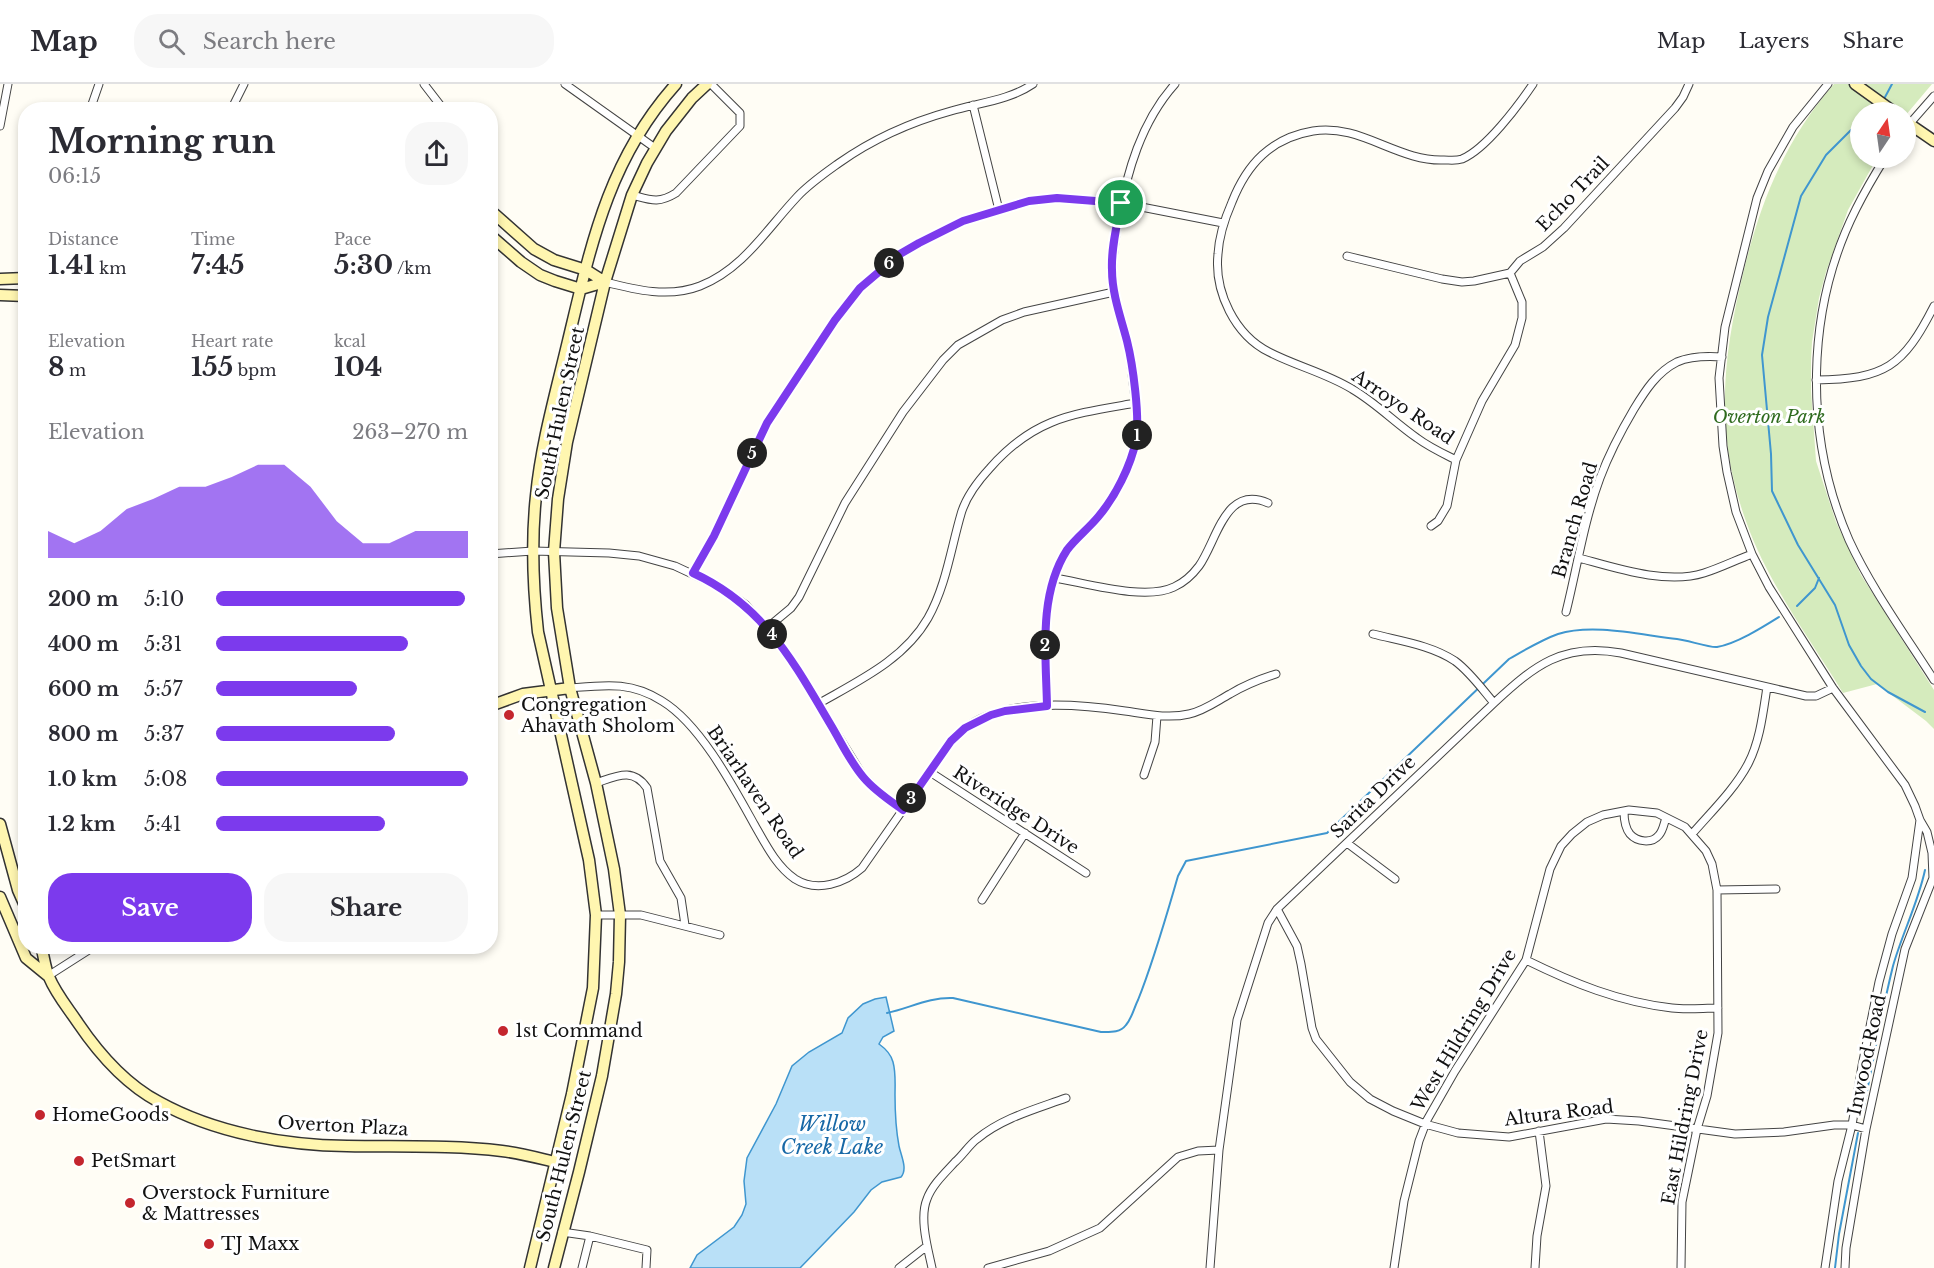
<!DOCTYPE html>
<html lang="en">
<head>
<meta charset="utf-8">
<style>
	body { margin:0; font-family:"Libre Baskerville",serif; background:#f7f7f7; color:#2b2b33; height:100vh; display:flex; flex-direction:column; font-size:22px; white-space:nowrap }
	* { box-sizing:border-box; margin:0 }
	p { font-size:20px; color:#7c7c81 }
	.icon { flex:none; width:33px; height:33px; fill:none; stroke:currentColor; stroke-width:2; stroke-linecap:round; stroke-linejoin:round }
	.map { position:relative; flex:1; overflow:hidden }
	.side { position:absolute; left:18px; top:18px; width:480px; height:852px; display:flex; flex-direction:column; background:#fff; border-radius:24px; box-shadow:0 3px 9px #0003 }
	.side>* { flex:none }
	.needle { width:39px; rotate:13deg }
	.tools { position:absolute; left:1850px; top:18px; display:grid; gap:12px }
	.tools a { display:grid; place-items:center; width:66px; height:66px; border-radius:50%; background:#fff; box-shadow:0 3px 9px #0003; font-size:30px }
	.pin { position:absolute; display:grid; place-items:center; width:51px; height:51px; color:#fff; margin:-26px; border:3px solid #fff; border-radius:50%; box-shadow:0 2px 6px #0007 }
	.km { position:absolute; width:30px; height:30px; margin:-15px; border-radius:50%; background:#222; color:#fff; font-size:16px; line-height:30px; text-align:center }
	.round { display:grid; place-items:center; flex:none; width:63px; height:63px; border-radius:24px; background:#f7f7f7 }
	.summary { display:flex; align-items:center; justify-content:space-between; height:102px; padding:0 30px }
	h1 { font-size:33px; font-weight:800; line-height:45px }
	.stats { display:grid; grid-template-columns:repeat(3,1fr); gap:9px; height:102px; padding:6px 30px }
	.stats div { display:grid; align-content:center }
	.stats b { font-size:26px; font-weight:800 }
	.stats small { font-size:16px; font-weight:400 }
	.stats p { font-size:16px }
	.chart { height:168px; padding:12px 30px }
	.chart p { display:flex; justify-content:space-between }
	.chart svg { width:100%; height:108px; margin-top:6px; fill:#7c3aed; opacity:.7 }
	.primary-button { display:flex; gap:12px; margin-top:auto; padding:12px 30px }
	.primary-button a { flex:1; height:69px; border-radius:24px; background:#7c3aed; color:#fff; font-size:24px; font-weight:800; line-height:69px; text-align:center }
	.primary-button a+a { background:#f7f7f7; color:#2b2b33 }
	ul { padding:0 30px; list-style:none; font-size:20px }
	li { display:grid; grid-template-columns:96px 72px 1fr; align-items:center; height:45px }
	li i { height:15px; border-radius:8px; background:#7c3aed }
	header { display:flex; align-items:center; gap:36px; box-sizing:border-box; height:84px; padding:0 30px; background:#fff; border-bottom:2px solid #e1e1e2 }
	header strong { font-size:28px }
	nav { display:flex; gap:33px; margin-inline-start:auto; font-size:21px }
	.search { width:420px; height:54px; background:#f7f7f7; display:flex; align-items:center; gap:15px; box-sizing:border-box; padding:0 21px; border-radius:24px; color:#7c7c81; font-size:22px }
	.map>svg:first-child { display:block }
</style>
</head>
<body>
<header>
<strong>Map</strong>
<div class="search"><svg class="icon" aria-label="search" viewBox="0 0 24 24"><circle cx="10" cy="10" r="6"/><path d="M15 15l6 6"/></svg>Search here</div>
<nav><a>Map</a><a>Layers</a><a>Share</a></nav>
</header>
<div class="map">
<svg width="1934" height="1184" viewBox="0 0 1934 1184">
	<rect width="100%" height="100%" fill="#fffdf5"/>
	<path fill="#d5ebbd" d="M1834,0H1932L1905,32V28H1860V74H1877L1848,126L1826,188L1819,214L1812,258L1811,277V307L1816,377L1836,438L1861,491L1934,606V645L1926,637L1877,600L1843,609C1810,555 1768,499 1747,440C1714,351 1722,275 1744,186C1761,116 1786,55 1834,0Z"/>
	<path fill="#b9e0f7" stroke="#3f96cf" stroke-width="1.5" d="M886,913L894,947L883,953L879,960C886,965 891,970 893,978C896,989 895,1000 895,1011C895,1028 896,1046 899,1062C901,1072 908,1085 901,1093L882,1098L871,1106L854,1128L800,1184H690L697,1171L734,1143L742,1131L746,1120L744,1097L747,1074L776,1020L792,982L809,968L842,949L848,934L863,920L875,915Z"/>
	<g fill="none" stroke-linecap="round" stroke-linejoin="round">
		<path stroke="#3f96cf" stroke-width="2" d="M1884,15L1892,0
			M1868,28L1877,20
			M1860,37L1826,71L1801,112L1768,233L1762,271L1771,370L1772,407L1798,461L1835,521L1849,561L1861,582L1871,595L1888,608L1925,628
			M1797,522L1815,504L1819,494
			M887,929C910,924 929,913 953,914L1101,948C1110,948 1120,949 1126,941C1132,934 1134,924 1138,916C1154,876 1166,833 1178,792L1186,777L1327,749L1509,575C1525,566 1541,556 1558,550C1593,539 1641,551 1677,555C1687,556 1710,564 1717,563C1736,560 1763,543 1779,533
			M1863,1027C1873,979 1881,930 1893,882C1902,850 1918,819 1925,786
			M1835,1184L1839,1150L1858,1049"/>
		<g stroke="#444" stroke-width="9">
			<path id="street" d="M424,0L444,26
				M565,0L655,64
				M1828,0L1793,43L1768,87L1757,114L1725,243L1719,294L1723,362L1727,388L1736,428L1752,470L1769,503L1833,604L1905,701L1915,722L1920,736L1927,748L1932,769L1933,794L1905,865L1866,1045L1846,1164L1845,1184
				M973,21L999,126
				M90,26L99,0
				M231,26L244,0
				M0,42L8,0
				M1905,45L1934,12
				M1885,74C1875,90 1865,107 1856,125C1805,226 1804,353 1849,456C1871,504 1906,552 1934,596
				M632,111C651,116 658,120 676,109L740,42V29L711,0
				M1347,172L1442,195L1462,198L1474,197L1510,189L1520,177L1543,163L1564,144L1675,24L1683,13L1689,0
				M605,198C636,206 669,214 700,202C743,185 766,146 797,113C809,100 825,89 839,79C873,55 911,38 951,27C978,19 1010,16 1033,0
				M1816,296C1885,295 1903,283 1934,222
				M1456,376C1442,369 1429,363 1417,354C1394,338 1376,319 1352,305C1326,289 1296,282 1269,268C1235,251 1214,208 1218,170C1219,152 1225,134 1232,118C1247,80 1271,54 1313,47C1360,39 1398,78 1444,76C1450,76 1456,77 1462,75C1486,65 1518,22 1533,0
				M1431,442L1438,437L1447,422L1456,376L1482,317L1515,261L1522,234V218L1510,189
				M490,470L533,467L609,469L639,472L675,482L720,503L746,521L767,544L796,583L863,692L884,713L903,726
				M1579,474C1616,484 1666,501 1704,489C1720,484 1736,476 1752,470
				M694,489L714,452L767,339L835,235L860,204L900,170L919,159L963,137L1029,117L1057,114L1121,119L1223,139
				M1055,494C1086,499 1145,517 1174,503C1183,499 1193,490 1199,482C1217,457 1225,400 1268,419
				M1566,528C1577,484 1584,437 1600,394C1609,370 1621,347 1634,325C1645,307 1657,288 1677,278C1691,272 1706,272 1722,273
				M767,544L791,524L799,513L845,419L903,328L943,276L958,261L1002,236L1024,228L1114,208
				M1373,550C1400,557 1431,561 1455,577C1470,588 1482,605 1494,619
				M570,604C605,601 631,597 662,617C700,640 733,702 754,740C765,759 776,782 795,795C817,809 845,799 862,784L951,657C955,653 959,648 964,645C1004,613 1078,620 1125,627C1146,630 1168,635 1189,630C1204,627 1217,617 1230,610C1245,601 1260,595 1276,590
				M818,620C858,597 904,576 928,534C946,502 951,464 961,430C966,412 978,397 990,384C1035,333 1073,330 1136,319
				M1047,622C1046,571 1038,511 1067,466C1076,454 1088,445 1098,433C1115,413 1130,383 1136,356C1139,339 1136,323 1134,306C1132,292 1131,276 1128,261C1125,245 1118,229 1115,213C1110,187 1114,163 1118,137C1127,88 1141,38 1175,0
				M930,688L1086,789
				M1144,691L1155,658L1157,632
				M596,699C617,692 633,683 647,704L660,777L681,814L685,841
				M1624,727C1624,734 1625,744 1630,750C1637,758 1652,760 1659,751C1663,747 1664,739 1666,734
				M1692,750C1711,728 1734,706 1748,680C1760,657 1763,629 1767,603
				M1347,759L1395,795
				M1717,806L1776,805
				M982,816L1025,749
				M1277,825L1297,862L1301,880L1312,944L1316,955L1350,998L1370,1015L1393,1027L1425,1040L1458,1049L1509,1053L1606,1035L1639,1037L1735,1050L1784,1048L1834,1041H1852L1866,1045
				M596,831H641L720,851
				M1526,876C1573,899 1619,918 1672,924C1687,926 1703,924 1718,924
				M48,892L95,862
				M562,1148L590,1152L647,1166L646,1184
				M582,1184L590,1152
				M899,1184L927,1162
				M932,1184C928,1165 919,1134 927,1115C932,1101 945,1089 955,1078C963,1071 969,1061 977,1055C1002,1034 1036,1025 1066,1014
				M988,1184L1049,1167L1100,1144L1178,1073L1198,1067L1219,1066
				M1210,1184L1219,1066L1237,936L1268,839L1277,825L1494,619C1534,582 1563,558 1621,569L1806,612H1816L1833,604
				M1394,1184L1404,1117L1419,1057L1427,1036L1455,987L1526,876L1550,785L1561,762L1572,750L1587,738L1603,731L1629,726L1657,729L1685,743L1706,767L1712,780L1717,806L1718,949L1707,1012L1697,1045L1682,1118L1681,1184
				M1535,1184L1537,1152L1546,1102L1539,1047
				M1825,1184L1838,1097L1852,1041L1862,982L1879,898L1892,850L1912,794L1920,736"/>
		</g>
		<g stroke="#333" stroke-width="13">
			<path id="secondary" d="M1855,0L1894,28
				M1905,37L1934,57
				M490,126L534,165L554,176L586,186L605,198
				M490,151L521,178L540,191L555,197L581,205L605,198
				M0,195L26,194
				M0,211L26,212
				M490,622L523,610L570,604
				M0,740L18,806L26,824
				M0,813L26,874L48,892
				M41,862C44,872 45,884 49,893C56,910 68,924 78,939C99,970 125,1000 159,1018C215,1049 284,1061 347,1062C399,1063 451,1061 502,1067C520,1069 538,1074 555,1078
				M530,1184L572,1010L593,904L596,831L589,776L538,548C533,503 531,458 536,412C541,360 556,308 568,257C591,161 608,76 676,0
				M554,1184L579,1088L602,992L616,910L619,878L620,831L614,785L596,699L570,604L557,524L554,468L558,415L567,358L595,240L605,198L632,111L647,79L666,47L692,14L707,0"/>
		</g>
		<use href="#street" stroke="#fff" stroke-width="7"/>
		<use href="#secondary" stroke="#fff6b0" stroke-width="10"/>
	</g>
	<g fill="none" stroke-linecap="round" stroke-linejoin="round">
		<g stroke="#fff" stroke-width="12">
			<path id="route" d="M1057,114L1121,119C1117,141 1111,164 1112,186C1112,210 1121,234 1127,257C1133,281 1140,333 1136,356C1131,382 1115,413 1098,433C1088,445 1076,454 1067,466C1038,511 1046,571 1047,622L1005,627L991,631L965,644L951,657L903,726C889,716 875,707 864,694C851,679 842,660 832,643C794,579 765,522 693,489L714,452L767,339L835,236L860,204L900,170L919,159L963,137L1029,117Z"/>
		</g>
		<use href="#route" stroke="#7c3aed" stroke-width="8"/>
	</g>
	<g fill="#c4262e" stroke="#fff" stroke-width="2">
		<circle cx="509" cy="631" r="6"/>
		<circle cx="503" cy="947" r="6"/>
		<circle cx="40" cy="1031" r="6"/>
		<circle cx="79" cy="1077" r="6"/>
		<circle cx="130" cy="1119" r="6"/>
		<circle cx="209" cy="1160" r="6"/>
	</g>
	<g text-anchor="middle" stroke-width="6" stroke-linejoin="round" paint-order="stroke">
		<g font-size="18" fill="#111" stroke="#fff">
			<text transform="translate(1573 110) rotate(-46)" y="6">Echo Trail</text>
			<text transform="translate(1403 323) rotate(34)" y="6">Arroyo Road</text>
			<text transform="translate(560 329) rotate(-78)" y="6">South Hulen Street</text>
			<text transform="translate(1575 436) rotate(-74)" y="6">Branch Road</text>
			<text transform="translate(755 708) rotate(56)" y="6">Briarhaven Road</text>
			<text transform="translate(1373 713) rotate(-44)" y="6">Sarita Drive</text>
			<text transform="translate(1016 726) rotate(33)" y="6">Riveridge Drive</text>
			<text transform="translate(1464 946) rotate(-59)" y="6">West Hildring Drive</text>
			<text transform="translate(1867 971) rotate(-78)" y="6">Inwood Road</text>
			<text transform="translate(1559 1029) rotate(-7)" y="6">Altura Road</text>
			<text transform="translate(1685 1033) rotate(-79)" y="6">East Hildring Drive</text>
			<text transform="translate(343 1042) rotate(3)" y="6">Overton Plaza</text>
			<text transform="translate(564 1072) rotate(-76)" y="6">South Hulen Street</text>
		</g>
		<g font-size="18" font-style="italic" fill="#2f6b1f" stroke="#fff">
			<text x="1769" y="339">Overton Park</text>
		</g>
		<g font-size="18" fill="#111" stroke="#fff" text-anchor="start">
			<text x="521" y="627">Congregation<tspan x="521" dy="21">Ahavath Sholom</tspan></text>
			<text x="515" y="953">1st Command</text>
			<text x="52" y="1037">HomeGoods</text>
			<text x="91" y="1083">PetSmart</text>
			<text x="142" y="1115">Overstock Furniture<tspan x="142" dy="21">&amp; Mattresses</tspan></text>
			<text x="221" y="1166">TJ Maxx</text>
		</g>
		<g font-size="20" font-style="italic" fill="#1768a6" stroke="#fff">
			<text x="832" y="1047">Willow<tspan x="832" dy="23">Creek Lake</tspan></text>
		</g>
	</g>
</svg>
<div class="tools">
<a><svg class="needle" viewBox="-14 -14 28 28"><path d="M0-13l5 13h-10z" fill="#e53935"/><path d="M0 13l5-13h-10z" fill="#7c7c81"/></svg></a>
</div>
<div class="pin" style="left:1121px;top:119px;background:#1e9e55"><svg class="icon" aria-label="arrive" viewBox="0 0 24 24"><path d="M6 21V4h12l-3 4 3 4H6"/></svg></div>
<b class="km" style="left:1137px;top:351px">1</b>
<b class="km" style="left:1045px;top:561px">2</b>
<b class="km" style="left:911px;top:714px">3</b>
<b class="km" style="left:772px;top:550px">4</b>
<b class="km" style="left:752px;top:369px">5</b>
<b class="km" style="left:889px;top:179px">6</b>
<section class="side">
<div class="summary"><div><h1>Morning run</h1><p>06:15</p></div><a class="round"><svg class="icon" aria-label="share" viewBox="0 0 24 24"><path d="M12 15V3M7 8l5-5 5 5M5 13v7h14v-7"/></svg></a></div>
<div class="stats">
<div><p>Distance</p><b>1.41<small> km</small></b></div>
<div><p>Time</p><b>7:45</b></div>
<div><p>Pace</p><b>5:30<small> /km</small></b></div>
</div>
<div class="stats">
<div><p>Elevation</p><b>8<small> m</small></b></div>
<div><p>Heart rate</p><b>155<small> bpm</small></b></div>
<div><p>kcal</p><b>104</b></div>
</div>
<div class="chart"><p><span>Elevation</span>263–270 m</p>
<svg viewBox="0 0 160 44" preserveAspectRatio="none"><path d="M0 44V33L10 38L20 33L30 24L40 20L50 15L60 15L70 11L80 6L90 6L100 15L110 29L120 38L130 38L140 33L150 33L160 33V44z"/></svg>
</div>
<ul>
<li><b>200 m</b>5:10<i style="width:99%"></i></li>
<li><b>400 m</b>5:31<i style="width:76%"></i></li>
<li><b>600 m</b>5:57<i style="width:56%"></i></li>
<li><b>800 m</b>5:37<i style="width:71%"></i></li>
<li><b>1.0 km</b>5:08<i style="width:100%"></i></li>
<li><b>1.2 km</b>5:41<i style="width:67%"></i></li>
</ul>
<div class="primary-button"><a>Save</a><a>Share</a></div>
</section>
</div>
</body>
</html>
